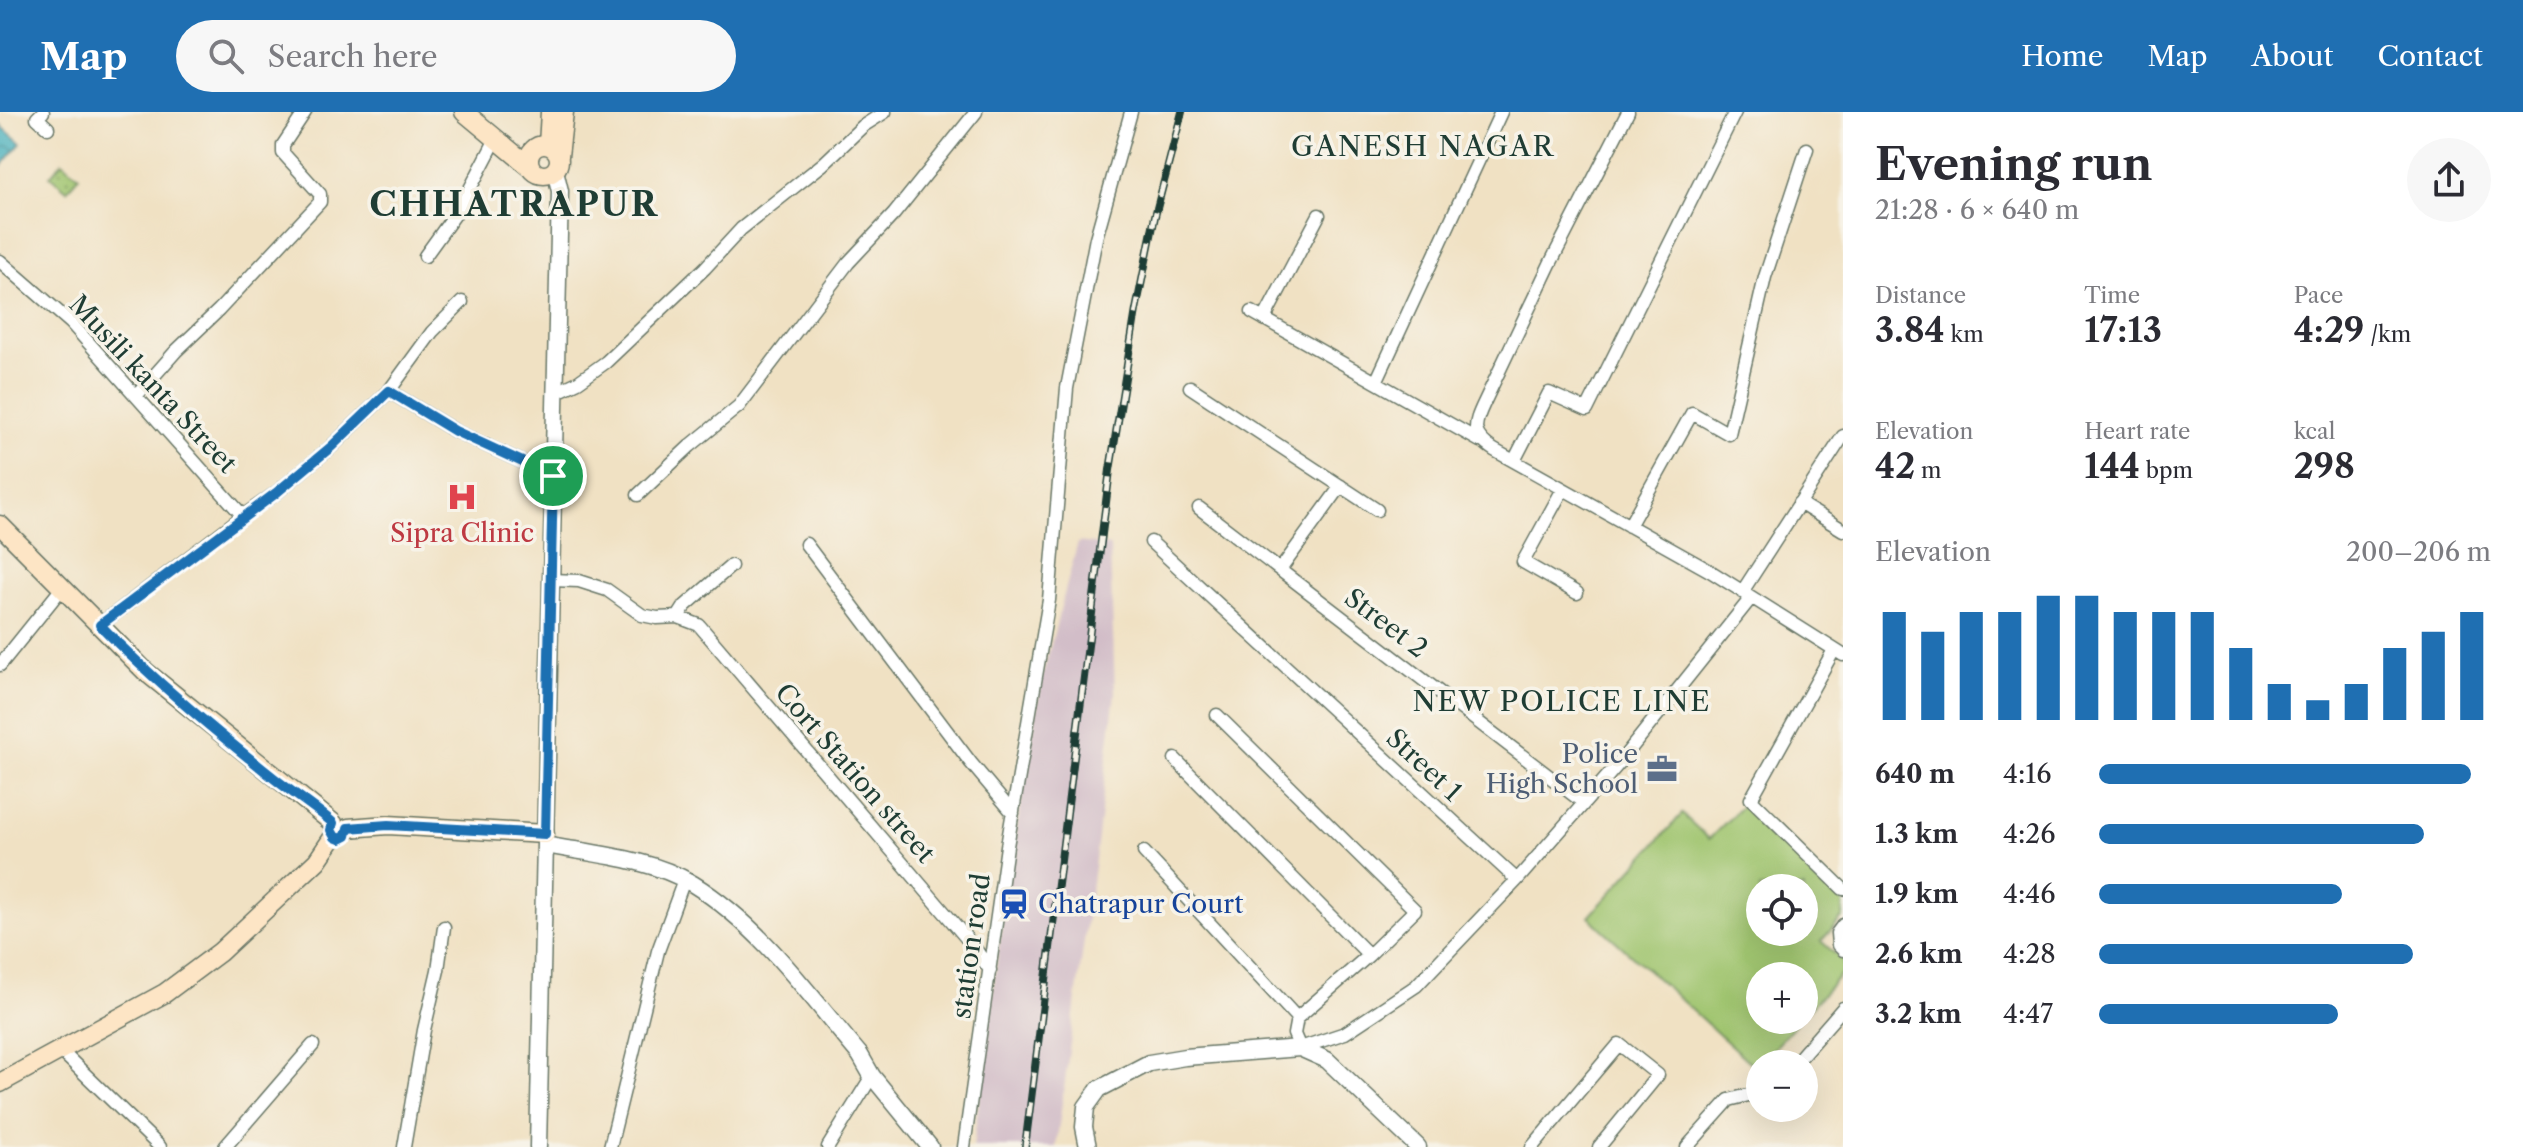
<!DOCTYPE html>
<html lang="en">
<head>
<meta charset="utf-8">
<style>
	body { margin:0; font-family:"Libre Caslon Text",serif; background:#f7f7f7; color:#2b2b33; height:100vh; display:flex; flex-direction:column; font-size:30px; white-space:nowrap }
	* { box-sizing:border-box; margin:0 }
	p { font-size:26px; color:#7c7c81 }
	.icon { flex:none; width:44px; height:44px; fill:none; stroke:currentColor; stroke-width:2; stroke-linecap:round; stroke-linejoin:round }
	.map { position:relative; flex:1; overflow:hidden }
	.panel { display:flex; flex-direction:column; background:#fff; width:680px }
	.panel>* { flex:none }
	.fabs { position:absolute; left:1746px; top:762px; display:grid; gap:16px }
	.fabs a { display:grid; place-items:center; width:72px; height:72px; border-radius:50%; background:#fff; box-shadow:0 8px 32px #0002; font-size:40px }
	.pin { position:absolute; display:grid; place-items:center; width:68px; height:68px; color:#fff; margin:-34px; border:4px solid #fff; border-radius:50%; box-shadow:0 2px 8px #0007 }
	.round { display:grid; place-items:center; flex:none; width:84px; height:84px; border-radius:42px; background:#f7f7f7 }
	.summary { display:flex; align-items:center; justify-content:space-between; height:136px; padding:0 32px }
	h1 { font-size:44px; font-weight:700; line-height:60px }
	.stats { display:grid; grid-template-columns:repeat(3,1fr); gap:12px; height:136px; padding:8px 32px }
	.stats div { display:grid; align-content:center }
	.stats b { font-size:34px; font-weight:700 }
	.stats small { font-size:22px; font-weight:400 }
	.stats p { font-size:22px }
	.chart { height:224px; padding:16px 32px }
	.chart p { display:flex; justify-content:space-between }
	.chart svg { width:100%; height:144px; margin-top:8px; stroke:#1f6fb2; stroke-width:6 }
	ul { padding:0 32px; list-style:none; font-size:26px }
	li { display:grid; grid-template-columns:128px 96px 1fr; align-items:center; height:60px }
	li i { height:20px; border-radius:10px; background:#1f6fb2 }
	header { display:flex; align-items:center; gap:48px; box-sizing:border-box; height:112px; padding:0 40px; background:#1f6fb2; color:#fff }
	header strong { font-size:38px }
	nav { display:flex; gap:44px; margin-inline-start:auto; font-size:28px }
	.search { width:560px; height:72px; background:#f7f7f7; display:flex; align-items:center; gap:20px; box-sizing:border-box; padding:0 28px; border-radius:44px; color:#7c7c81; font-size:30px }
	main { display:flex; flex:1; min-height:0 }
	.map>svg:first-child { display:block }
</style>
</head>
<body>
<header>
<strong>Map</strong>
<div class="search"><svg class="icon" aria-label="search" viewBox="0 0 24 24"><circle cx="10" cy="10" r="6"/><path d="M15 15l6 6"/></svg>Search here</div>
<nav><a>Home</a><a>Map</a><a>About</a><a>Contact</a></nav>
</header>
<main>
<div class="map">
<svg width="1843" height="1035" viewBox="0 0 1843 1035">
	<defs>
		<pattern id="grass-dots" width="8" height="8" patternUnits="userSpaceOnUse" patternTransform="scale(2)"><rect width="8" height="8" fill="#a0c56f"/><path d="M2 2h.1M6 6h.1" fill="none" stroke="#82a15c" stroke-width="1.8" stroke-linecap="round"/></pattern>
		<pattern id="water-ripples" width="26" height="14" patternUnits="userSpaceOnUse" patternTransform="scale(2)"><rect width="26" height="14" fill="#3dacba"/><path d="M2 4q2-2 4 0t4 0M15 11q2-2 4 0t4 0" fill="none" stroke="#338d98"/></pattern>
	</defs>
	<rect width="100%" height="100%" fill="#f7f3e8"/>
	<filter id="ink" filterUnits="userSpaceOnUse"><feTurbulence type="fractalNoise" baseFrequency=".0125" numOctaves="2"/><feDisplacementMap in="SourceGraphic" scale="16" xChannelSelector="R" yChannelSelector="G"/><feConvolveMatrix kernelMatrix="1 2 1 2 8 2 1 2 1" color-interpolation-filters="sRGB"/></filter>
	<filter id="wash" filterUnits="userSpaceOnUse"><feTurbulence type="fractalNoise" baseFrequency=".006" numOctaves="4" result="noise"/><feDisplacementMap in="SourceGraphic" scale="32" xChannelSelector="R" yChannelSelector="G"/><feGaussianBlur stdDeviation="1.8" result="paint"/><feColorMatrix in="noise" values="0 0 0 0 0 0 0 0 0 0 0 0 0 0 0 0 0 1.4 0 .05"/><feComposite in="paint" operator="in"/></filter>
	<g filter="url(#wash)">
		<rect width="100%" height="100%" fill="#f0e1c3"/>
		<path fill="#d2bdc8" d="M1078,430L1110,434L1115,581L1097,733L1056,1035H973L1004,795L1042,566Z"/>
		<path fill="url(#grass-dots)" stroke="#608152" stroke-width="2" d="M62,50L79,64L67,78L50,64Z"/>
		<path fill="#a0c56f" stroke="#608152" stroke-width="2" fill-rule="evenodd" d="M1744,692L1843,790V805L1821,829L1843,849V860L1804,903V864H1760V908H1799L1756,956L1589,805L1682,702L1709,727ZM1760,776H1804V820H1760Z"/>
		<path fill="url(#water-ripples)" stroke="#2e7477" stroke-width="2" d="M0,13L21,31L0,56Z"/>
	</g>
	<g filter="url(#ink)">
		<g fill="none" stroke-linecap="round" stroke-linejoin="round">
			<g stroke="#687666" stroke-width="15">
				<path id="minor" d="M43,0L37,6L48,16
					M1628,0L1550,152L1484,291C1473,314 1471,323 1494,338L1710,459L1843,543
					M425,144L461,94L496,27
					M0,149L71,211L243,404L100,513
					M1252,200L1480,329
					M1264,207L1319,103
					M1376,270L1501,0
					M1190,275L1377,398
					M389,279L455,319L553,364
					M555,281L578,270L606,250L705,156L741,117L823,52L863,14L885,0
					M137,283L176,239L219,198L320,90V82L283,41V33L305,0
					M1514,349L1549,281L1587,298L1735,0
					M1563,377L1523,450L1577,481
					M638,383L690,334L739,294L848,151L894,102L976,0
					M1799,391L1843,418
					M1199,396L1584,691
					M243,404L276,381L331,335L389,279L432,220L462,190
					M1629,414L1692,301L1729,322L1765,165L1807,37
					M1151,430L1517,768
					M806,432L971,651L1013,701
					M1280,458L1341,374
					M551,468L579,469L607,478L642,503L657,506L678,505L699,513L974,835L990,858
					M1742,480L1843,324
					M678,505L685,494L731,454
					M1834,538L1751,687L1843,777
					M0,553L62,476
					M1217,603L1415,798L1369,843L1297,906L1294,922L1300,936L1345,921L1416,874L1517,768L1620,650L1751,486
					M1175,647L1369,843
					M1144,740L1297,906
					M1843,813L1837,821L1838,833L1843,838
					M60,938L160,1035
					M1794,952L1843,896
					M225,1035L313,933
					M404,1035L424,918L438,858L444,815
					M610,1035L658,839L684,768
					M828,1035L872,964
					M964,1035L1007,734L1049,488L1067,276L1096,126L1131,0
					M1532,1035L1619,932L1658,963L1599,1035
					M1687,1035L1729,988L1760,980"/>
			</g>
			<g stroke="#687666" stroke-width="19">
				<path id="tertiary" d="M545,733C593,742 650,746 693,772C761,814 809,883 860,943L872,964L930,1035
					M538,1035L560,79L555,58
					M1088,1035L1084,1015L1086,995L1099,977L1149,951L1185,945L1300,936L1327,948L1418,1035"/>
			</g>
			<g stroke="#687666" stroke-width="21">
				<path id="secondary" d="M464,0L530,55
					M529 48a15 15 0 1 1 30 0a15 15 0 1 1-30 0Z
					M548,33L550,0
					M559,44L564,0
					M0,413L146,560L333,711
					M348,716L388,713L545,722
					M0,971L165,881L220,840L317,749L334,724"/>
			</g>
			<use href="#minor" stroke="#fff" stroke-width="12"/>
			<use href="#tertiary" stroke="#fff" stroke-width="16"/>
			<use href="#secondary" stroke="#fde5c5" stroke-width="18"/>
			<g stroke="#1f3d34" stroke-width="8">
				<path id="rail" d="M1025,1035L1110,358L1136,198L1155,104L1182,0"/>
			</g>
			<use href="#rail" stroke="#f7f3e8" stroke-width="5" stroke-dasharray="15" stroke-linecap="butt"/>
		</g>
	</g>
	<g fill="none" stroke-linecap="round" stroke-linejoin="round" filter="url(#ink)">
		<g stroke="#fff" stroke-width="16">
			<path id="route" d="M389,279L455,319L553,364L545,722L388,713L348,716L346,724L340,727L335,725L331,718L333,711C315,695 294,682 275,667C214,618 154,569 100,513L276,381L331,335Z"/>
		</g>
		<use href="#route" stroke="#1f6fb2" stroke-width="10"/>
	</g>
	<defs>
		<g id="hospital-bare" transform="scale(2.4)"><path d="M-5-5h3v3.5h4V-5h3V5h-3V1.5h-4V5h-3Z" fill="#e0444e" stroke="#f7f3e8" stroke-width="2.5" paint-order="stroke"/></g>
		<g id="office-bare" transform="scale(2.4)"><path d="M-6-3h4V-5.5h4V-3h4V5H-6ZM-1-4.5V-3h2v-1.5ZM-6 0V1H6V0Z" fill="#5c6f8a" stroke="#f7f3e8" stroke-width="2.5" paint-order="stroke"/></g>
		<g id="station-bare" transform="scale(2.4)"><path d="M-3-6H3Q5-6 5-4V2Q5 4 3 4L4.5 6H3L1.5 4h-3L-3 6H-4.5L-3 4Q-5 4-5 2V-4Q-5-6-3-6ZM-3.5-4v3h7v-3ZM-3.5 1v1.5H-2V1ZM2 1v1.5H3.5V1Z" fill="#1a4fb4" stroke="#f7f3e8" stroke-width="2.5" paint-order="stroke"/></g>
	</defs>
	<g fill-rule="evenodd">
		<use href="#hospital-bare" x="462" y="385"/>
		<use href="#office-bare" x="1662" y="657"/>
		<use href="#station-bare" x="1014" y="792"/>
	</g>
	<g text-anchor="middle" stroke-width="7" stroke-linejoin="round" paint-order="stroke">
		<g font-size="26" fill="#1f3d34" stroke="#f7f3e8">
			<text transform="translate(153 272) rotate(47)" y="9">Musili kanta Street</text>
			<text transform="translate(1386 511) rotate(37)" y="9">Street 2</text>
			<text transform="translate(1424 653) rotate(43)" y="9">Street 1</text>
			<text transform="translate(855 661) rotate(49)" y="9">Cort Station street</text>
			<text transform="translate(971 834) rotate(-82)" y="9">station road</text>
		</g>
		<g font-size="26" fill="#be3a42" stroke="#f7f3e8">
			<text x="462" y="430">Sipra Clinic</text>
		</g>
		<g font-size="26" fill="#4e5e75" stroke="#f7f3e8" text-anchor="end">
			<text x="1638" y="651">Police<tspan x="1638" dy="30">High School</tspan></text>
		</g>
		<g font-size="26" fill="#164399" stroke="#f7f3e8" text-anchor="start">
			<text x="1038" y="801">Chatrapur Court</text>
		</g>
		<g font-size="28" letter-spacing="2" fill="#1f3d34" stroke="#f7f3e8">
			<text x="1423" y="44">GANESH NAGAR</text>
			<text x="1562" y="599">NEW POLICE LINE</text>
		</g>
		<g font-size="34" font-weight="bold" letter-spacing="2" fill="#1f3d34" stroke="#f7f3e8">
			<text x="514" y="104">CHHATRAPUR</text>
		</g>
	</g>
</svg>
<div class="fabs">
<a><svg class="icon" aria-label="locate" viewBox="0 0 24 24"><circle cx="12" cy="12" r="6"/><path d="M12 2v4M12 18v4M2 12h4M18 12h4"/></svg></a>
<a>+</a>
<a>−</a>
</div>
<div class="pin" style="left:553px;top:364px;background:#1e9e55"><svg class="icon" aria-label="arrive" viewBox="0 0 24 24"><path d="M6 21V4h12l-3 4 3 4H6"/></svg></div>
</div>
<section class="panel">
<div class="summary"><div><h1>Evening run</h1><p>21:28 · 6 × 640 m</p></div><a class="round"><svg class="icon" aria-label="share" viewBox="0 0 24 24"><path d="M12 15V3M7 8l5-5 5 5M5 13v7h14v-7"/></svg></a></div>
<div class="stats">
<div><p>Distance</p><b>3.84<small> km</small></b></div>
<div><p>Time</p><b>17:13</b></div>
<div><p>Pace</p><b>4:29<small> /km</small></b></div>
</div>
<div class="stats">
<div><p>Elevation</p><b>42<small> m</small></b></div>
<div><p>Heart rate</p><b>144<small> bpm</small></b></div>
<div><p>kcal</p><b>298</b></div>
</div>
<div class="chart"><p><span>Elevation</span>200–206 m</p>
<svg viewBox="0 0 160 44" preserveAspectRatio="none"><path d="M5 44V11M15 44V17M25 44V11M35 44V11M45 44V6M55 44V6M65 44V11M75 44V11M85 44V11M95 44V22M105 44V33M115 44V38M125 44V33M135 44V22M145 44V17M155 44V11"/></svg>
</div>
<ul>
<li><b>640 m</b>4:16<i style="width:95%"></i></li>
<li><b>1.3 km</b>4:26<i style="width:83%"></i></li>
<li><b>1.9 km</b>4:46<i style="width:62%"></i></li>
<li><b>2.6 km</b>4:28<i style="width:80%"></i></li>
<li><b>3.2 km</b>4:47<i style="width:61%"></i></li>
</ul>
</section>
</main>
</body>
</html>
